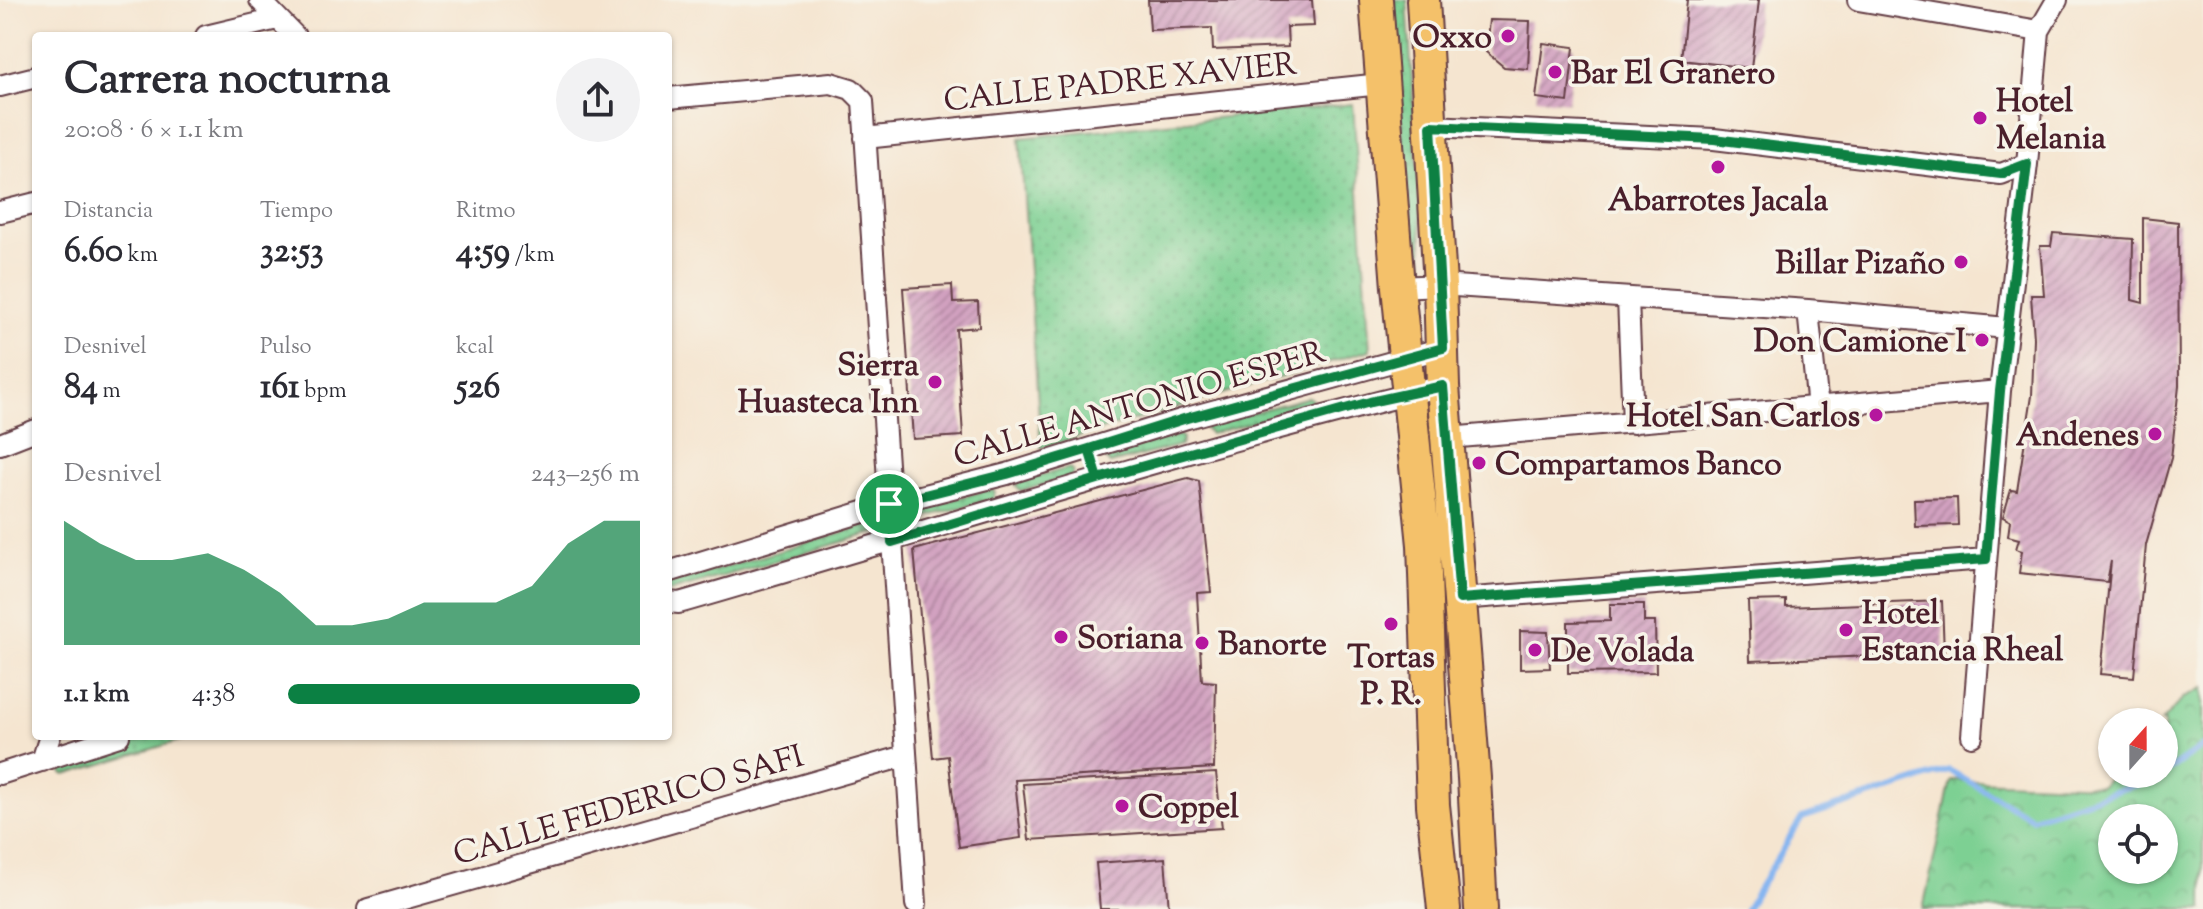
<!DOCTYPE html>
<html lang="es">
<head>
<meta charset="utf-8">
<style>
	body { margin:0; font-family:"Sorts Mill Goudy",serif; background:#f2f2f3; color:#2b2b33; height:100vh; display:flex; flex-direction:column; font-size:30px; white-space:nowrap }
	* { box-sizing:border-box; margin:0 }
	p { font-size:26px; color:#7c7c81 }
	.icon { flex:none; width:44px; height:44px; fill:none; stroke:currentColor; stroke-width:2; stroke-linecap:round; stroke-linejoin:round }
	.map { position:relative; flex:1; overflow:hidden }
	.panel { position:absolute; left:32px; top:32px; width:640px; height:708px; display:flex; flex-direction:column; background:#fff; border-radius:8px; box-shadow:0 2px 6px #0004 }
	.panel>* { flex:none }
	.needle { width:52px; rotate:21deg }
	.fabs { position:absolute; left:2098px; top:708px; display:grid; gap:16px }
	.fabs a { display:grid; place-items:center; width:80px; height:80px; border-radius:50%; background:#fff; box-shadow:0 2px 6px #0004; font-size:40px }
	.pin { position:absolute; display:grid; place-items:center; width:68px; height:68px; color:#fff; margin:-34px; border:4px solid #fff; border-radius:50%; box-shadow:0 2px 8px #0007 }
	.round { display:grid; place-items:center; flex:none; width:84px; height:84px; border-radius:42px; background:#f2f2f3 }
	.head { display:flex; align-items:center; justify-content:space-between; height:136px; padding:0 32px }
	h1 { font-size:44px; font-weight:700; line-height:60px }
	.figures { display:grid; grid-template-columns:repeat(3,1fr); gap:12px; height:136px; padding:8px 32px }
	.figures div { display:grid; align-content:center }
	.figures b { font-size:34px; font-weight:700 }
	.figures small { font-size:22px; font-weight:400 }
	.figures p { font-size:22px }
	.chart { height:224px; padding:16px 32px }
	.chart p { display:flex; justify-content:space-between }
	.chart svg { width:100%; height:144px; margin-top:8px; fill:#0b8043; opacity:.7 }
	ul { padding:0 32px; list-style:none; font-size:26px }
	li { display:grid; grid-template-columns:128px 96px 1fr; align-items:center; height:60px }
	li i { height:20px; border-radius:10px; background:#0b8043 }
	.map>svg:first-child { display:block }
</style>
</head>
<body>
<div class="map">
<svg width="2203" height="909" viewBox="0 0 2203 909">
	<defs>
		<pattern id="grass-dots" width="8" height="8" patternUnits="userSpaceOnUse" patternTransform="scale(2)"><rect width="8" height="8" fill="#7dd093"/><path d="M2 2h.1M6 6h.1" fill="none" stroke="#6eb27f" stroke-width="1.8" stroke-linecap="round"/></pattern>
		<pattern id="park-crowns" width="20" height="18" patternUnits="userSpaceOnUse" patternTransform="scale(2)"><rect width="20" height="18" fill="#7dd093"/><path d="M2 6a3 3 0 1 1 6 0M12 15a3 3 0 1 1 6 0" fill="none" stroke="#6eb27f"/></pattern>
		<pattern id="building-hatch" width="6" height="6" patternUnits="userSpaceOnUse" patternTransform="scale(2)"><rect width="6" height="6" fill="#d2a1c0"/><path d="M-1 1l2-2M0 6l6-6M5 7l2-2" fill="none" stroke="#ac839c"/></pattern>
	</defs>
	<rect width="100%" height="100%" fill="#f7f3e8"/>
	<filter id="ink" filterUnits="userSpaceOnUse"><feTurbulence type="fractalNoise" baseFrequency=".0125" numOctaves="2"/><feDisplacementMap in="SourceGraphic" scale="16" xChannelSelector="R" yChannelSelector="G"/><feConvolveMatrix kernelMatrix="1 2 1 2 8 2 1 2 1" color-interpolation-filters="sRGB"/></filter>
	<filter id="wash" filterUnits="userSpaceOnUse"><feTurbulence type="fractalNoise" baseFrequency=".006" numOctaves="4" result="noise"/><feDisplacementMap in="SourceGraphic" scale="32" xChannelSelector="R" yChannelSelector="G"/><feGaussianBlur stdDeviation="1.8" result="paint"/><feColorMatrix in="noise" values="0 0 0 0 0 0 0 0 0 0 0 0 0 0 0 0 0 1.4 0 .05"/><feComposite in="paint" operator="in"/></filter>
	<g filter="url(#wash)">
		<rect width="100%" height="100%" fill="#f5e5d0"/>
		<path fill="url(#grass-dots)" stroke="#64785f" stroke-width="2" d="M1393,0H1407L1424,276L1412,278Z
			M1353,104L1370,350L1041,448L1020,138Z
			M1309,397L1312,399L1311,406L1210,434L1205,429L1210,424Z
			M1179,435L1183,438L1181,445L1110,464L1106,459L1110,454Z
			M1070,468L1073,470L1072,477L1021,491L1016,486L1020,481Z
			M991,489L995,492L993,499L922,518L917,513L922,508Z
			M874,523L878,524L880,529L877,532L668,592V584Z
			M157,736H195L66,775L62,773V764Z"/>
		<path fill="url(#park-crowns)" stroke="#64785f" stroke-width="2" fill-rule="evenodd" d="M2203,688V909H1923L1951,780L2101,786L2112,774H2164V722H2161L2184,697ZM2112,818H2164V870H2112Z"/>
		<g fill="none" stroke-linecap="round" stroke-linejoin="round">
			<path stroke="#86b5f0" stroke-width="6" d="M2164,773L2203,746
				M1746,909L1802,818L1949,770L2032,818L2157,778L2163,774"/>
		</g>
		<g id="blocks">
			<path fill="url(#building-hatch)" d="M1148,0H1312L1314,26L1287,27L1288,47L1213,50L1212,28L1150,30Z
				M1687,0H1759L1751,68L1681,60Z
				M1489,20L1530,21L1528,69L1504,67L1486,52Z
				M1543,43L1574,47L1568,102L1536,98Z
				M2143,218L2178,222L2179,386L2171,458L2146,545L2134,677L2100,674L2111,561L2107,582L2019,573L2022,551L2016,549L2019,539L2008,536L2010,521L2003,517L2011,490L2017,491L2032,396L2034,338L2031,295H2044L2040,246H2051L2053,233L2133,239L2132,300L2143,303Z
				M952,285L953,303L978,302L979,327L956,329L963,436L913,439L903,288Z
				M1188,478L1199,481L1211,592L1197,593L1202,681L1216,682L1214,768L1015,780L1021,838L959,847L948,756L933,758L914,550Z
				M1957,498L1958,525L1915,526L1914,499Z
				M1786,600V607L1942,601L1944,653L1750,661L1748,601Z
				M1610,604H1644V622H1655L1656,672L1568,673V622L1610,621Z
				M1520,631L1548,632L1550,668L1520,669Z
				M1216,773L1222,828L1029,840L1023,784Z
				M1165,858L1169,909H1100L1096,863Z"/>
		</g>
	</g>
	<g filter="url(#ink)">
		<use href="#blocks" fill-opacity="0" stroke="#643d44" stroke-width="2"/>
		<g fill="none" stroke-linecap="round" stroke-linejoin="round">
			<g stroke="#643d44" stroke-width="24">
				<path id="street" d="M260,0L295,36
					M1858,0L2039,31
					M206,36L277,19
					M0,86L36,77
					M668,98L831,83L851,89L863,101L916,904
					M1431,126L1714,139L2001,174L2027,164
					M865,138L1381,84
					M0,212L36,203
					M1398,287L1440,285L1808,310L2007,328
					M1628,299L1633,423
					M1808,310L1818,408
					M1448,438L2000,391
					M0,444L36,430
					M668,572L889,504L1007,474L1187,418L1443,348
					M1460,599L1986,559
					M668,602L679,603C933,530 1186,448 1443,386
					M1972,736L2000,391L2027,164L2039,31L2057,0
					M42,761L50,736
					M0,774L119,736
					M368,909L905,756"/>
			</g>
			<g stroke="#643d44" stroke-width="36">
				<path id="primary" d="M1376,0L1398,287L1424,545L1433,805L1444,909
					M1423,0L1440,285L1443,386L1474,778L1481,909"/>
			</g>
			<use href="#street" stroke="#fff" stroke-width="20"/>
			<use href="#primary" stroke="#f4c16a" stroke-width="32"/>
		</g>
	</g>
	<g fill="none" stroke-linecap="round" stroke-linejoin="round" filter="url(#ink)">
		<g stroke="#fff" stroke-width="16">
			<path id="route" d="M889,504L1007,474L1089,449L1098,479L1370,402L1443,386L1460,599L1986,559L2000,391L2027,164L2001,174L1714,139L1431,126L1443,348L1187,418L1089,449L1098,479L892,542L889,504"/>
		</g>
		<use href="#route" stroke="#0b8043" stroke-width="10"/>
	</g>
	<g fill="#b5179e" stroke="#f7f3e8" stroke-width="3">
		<circle cx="1508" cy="36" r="8"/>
		<circle cx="1555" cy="72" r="8"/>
		<circle cx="1980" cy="118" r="8"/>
		<circle cx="1718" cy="167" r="8"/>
		<circle cx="1961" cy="262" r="8"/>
		<circle cx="1982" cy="340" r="8"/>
		<circle cx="935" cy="382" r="8"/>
		<circle cx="1876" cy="415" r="8"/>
		<circle cx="2155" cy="434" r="8"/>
		<circle cx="1479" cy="463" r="8"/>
		<circle cx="1391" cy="624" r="8"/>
		<circle cx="1846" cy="630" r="8"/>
		<circle cx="1061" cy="637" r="8"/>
		<circle cx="1202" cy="643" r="8"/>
		<circle cx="1535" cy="650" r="8"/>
		<circle cx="1122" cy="806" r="8"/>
	</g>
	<g text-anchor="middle" stroke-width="7" stroke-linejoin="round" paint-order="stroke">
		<g font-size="32" font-weight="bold" fill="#4a1f2b" stroke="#f7f3e8" text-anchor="start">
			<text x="1492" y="47" text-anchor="end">Oxxo</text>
			<text x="1571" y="83">Bar El Granero</text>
			<text x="1996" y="111">Hotel<tspan x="1996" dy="37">Melania</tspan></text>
			<text x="1718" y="210" text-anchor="middle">Abarrotes Jacala</text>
			<text x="1945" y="273" text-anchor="end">Billar Pizaño</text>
			<text x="1966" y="351" text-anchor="end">Don Camione I</text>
			<text x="919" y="375" text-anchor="end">Sierra<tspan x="919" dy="37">Huasteca Inn</tspan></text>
			<text x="1860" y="426" text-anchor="end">Hotel San Carlos</text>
			<text x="2139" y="445" text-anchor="end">Andenes</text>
			<text x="1495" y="474">Compartamos Banco</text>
			<text x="1862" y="623">Hotel<tspan x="1862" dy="37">Estancia Rheal</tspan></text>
			<text x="1077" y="648">Soriana</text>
			<text x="1218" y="654">Banorte</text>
			<text x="1551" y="661">De Volada</text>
			<text x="1391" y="667" text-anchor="middle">Tortas<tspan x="1391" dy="37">P. R.</tspan></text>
			<text x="1138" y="817">Coppel</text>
		</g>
		<g font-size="32" fill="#4a1f2b" stroke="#f7f3e8">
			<text transform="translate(1120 81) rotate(-6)" y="11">CALLE PADRE XAVIER</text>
			<text transform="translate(1139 403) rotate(-16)" y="11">CALLE ANTONIO ESPER</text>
			<text transform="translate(628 804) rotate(-16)" y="11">CALLE FEDERICO SAFI</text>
		</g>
	</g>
</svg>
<div class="fabs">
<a><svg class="needle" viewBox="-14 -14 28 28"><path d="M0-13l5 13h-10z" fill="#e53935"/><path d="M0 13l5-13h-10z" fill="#7c7c81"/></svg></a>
<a><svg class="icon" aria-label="locate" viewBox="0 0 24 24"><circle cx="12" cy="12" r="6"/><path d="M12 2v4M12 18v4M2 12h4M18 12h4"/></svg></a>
</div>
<div class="pin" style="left:889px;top:504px;background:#1e9e55"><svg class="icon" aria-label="arrive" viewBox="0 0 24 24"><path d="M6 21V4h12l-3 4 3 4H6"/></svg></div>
<section class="panel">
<div class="head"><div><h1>Carrera nocturna</h1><p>20:08 · 6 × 1.1 km</p></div><a class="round"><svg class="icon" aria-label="share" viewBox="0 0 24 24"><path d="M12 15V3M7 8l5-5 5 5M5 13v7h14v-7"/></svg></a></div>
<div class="figures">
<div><p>Distancia</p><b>6.60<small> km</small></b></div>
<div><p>Tiempo</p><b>32:53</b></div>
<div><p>Ritmo</p><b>4:59<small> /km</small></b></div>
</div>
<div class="figures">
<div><p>Desnivel</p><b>84<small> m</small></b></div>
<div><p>Pulso</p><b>161<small> bpm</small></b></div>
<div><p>kcal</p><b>526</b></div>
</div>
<div class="chart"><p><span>Desnivel</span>243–256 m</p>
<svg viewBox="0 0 160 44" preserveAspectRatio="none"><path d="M0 44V6L10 13L20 18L30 18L40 16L50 21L60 28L70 38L80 38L90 36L100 31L110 31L120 31L130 26L140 13L150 6L160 6V44z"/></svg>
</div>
<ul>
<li><b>1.1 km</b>4:38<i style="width:100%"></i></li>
</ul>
</section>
</div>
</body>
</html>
